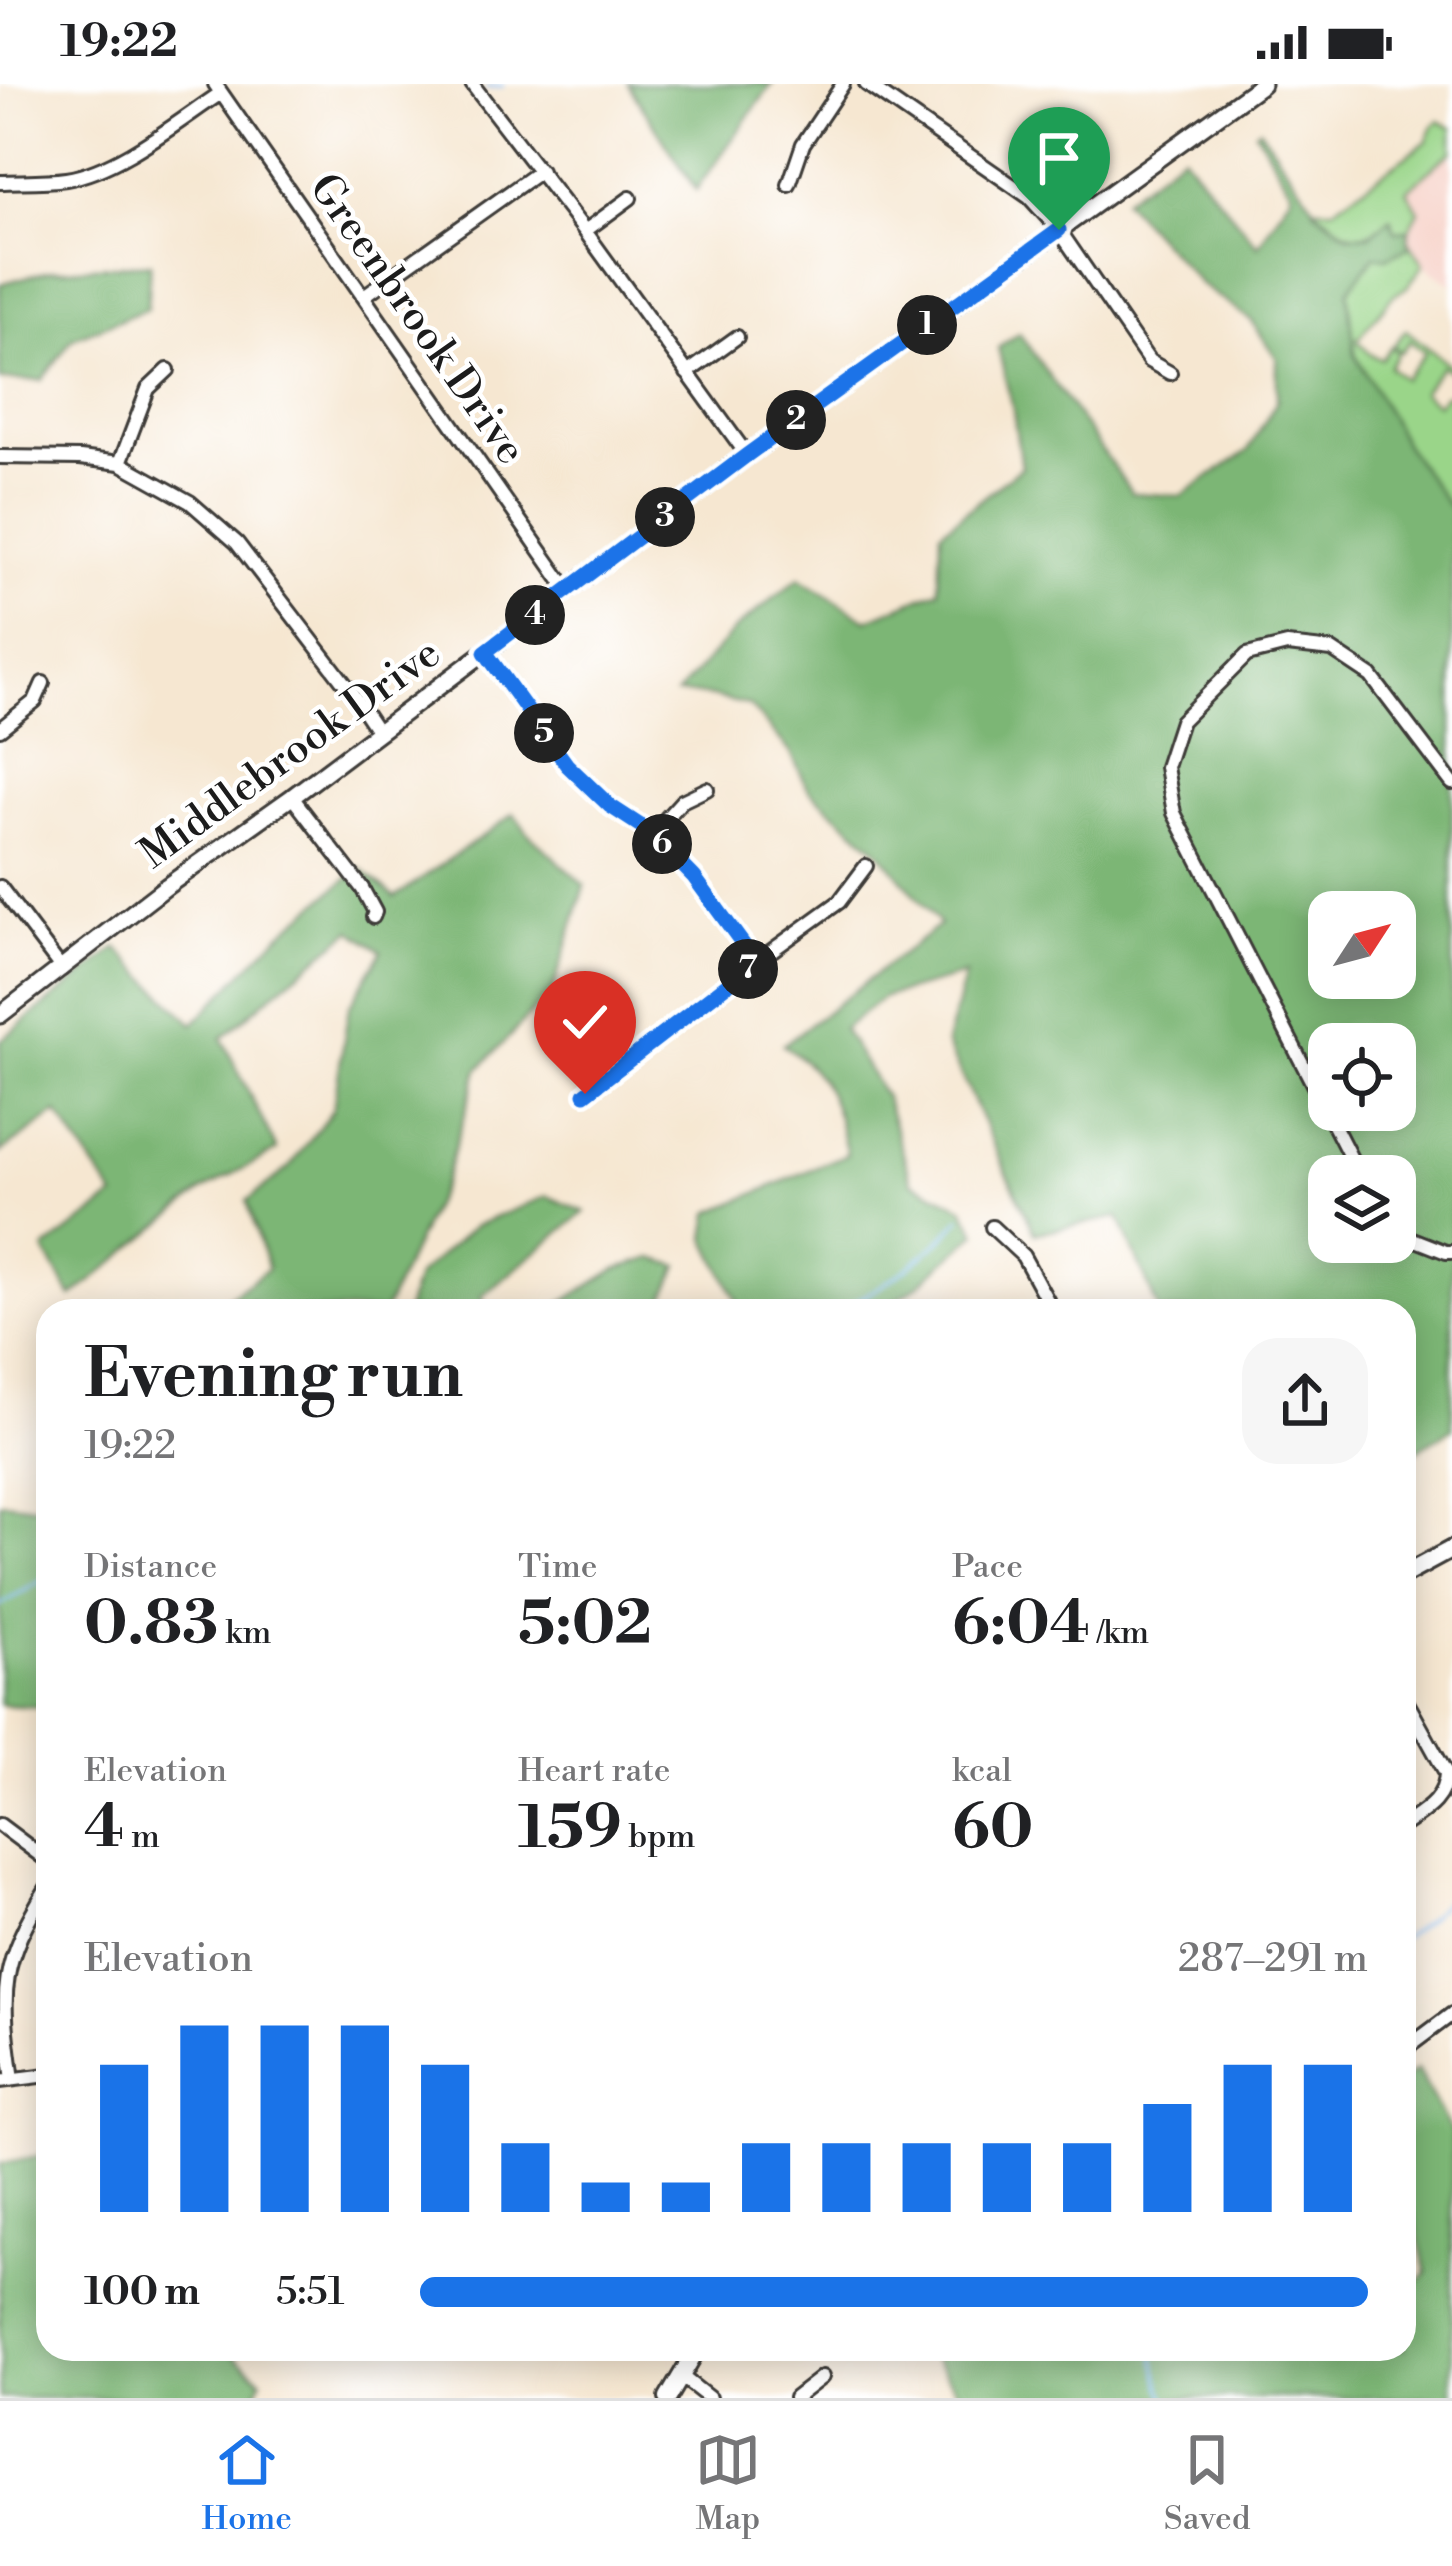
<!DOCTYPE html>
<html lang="en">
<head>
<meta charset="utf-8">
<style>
	body { margin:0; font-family:"Libre Bodoni",serif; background:#f6f6f6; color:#202124; height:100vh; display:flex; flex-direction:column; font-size:45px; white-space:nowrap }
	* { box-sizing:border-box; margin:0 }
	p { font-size:39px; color:#757577 }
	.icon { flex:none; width:66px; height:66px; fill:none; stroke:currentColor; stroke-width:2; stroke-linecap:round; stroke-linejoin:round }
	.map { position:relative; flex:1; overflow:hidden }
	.sheet { position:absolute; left:36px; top:1215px; width:1380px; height:1062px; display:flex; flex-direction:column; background:#fff; border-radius:36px; box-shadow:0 6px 30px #0003 }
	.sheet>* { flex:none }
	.needle { width:78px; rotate:54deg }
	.tools { position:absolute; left:1308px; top:807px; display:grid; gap:24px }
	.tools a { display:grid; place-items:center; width:108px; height:108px; border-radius:24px; background:#fff; box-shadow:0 6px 30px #0003; font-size:60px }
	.pin { position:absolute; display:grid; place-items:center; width:102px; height:102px; color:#fff; margin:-123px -51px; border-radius:50% 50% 50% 0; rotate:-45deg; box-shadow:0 0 12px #0007 }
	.pin .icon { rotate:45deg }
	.km { position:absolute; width:60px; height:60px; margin:-30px; border-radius:50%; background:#222; color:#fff; font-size:33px; line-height:60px; text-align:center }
	.round { display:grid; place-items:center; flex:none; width:126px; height:126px; border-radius:36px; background:#f6f6f6 }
	.headline { display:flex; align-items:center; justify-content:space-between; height:204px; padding:0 48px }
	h1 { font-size:66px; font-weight:700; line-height:90px }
	.metrics { display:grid; grid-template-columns:repeat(3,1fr); gap:18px; height:204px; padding:12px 48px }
	.metrics div { display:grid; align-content:center }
	.metrics b { font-size:60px; font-weight:700 }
	.metrics small { font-size:33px; font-weight:400 }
	.metrics p { font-size:33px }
	.chart { height:336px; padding:24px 48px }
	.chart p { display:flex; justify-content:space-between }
	.chart svg { width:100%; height:216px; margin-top:12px; stroke:#1a73e8; stroke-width:6 }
	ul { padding:0 48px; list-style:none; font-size:39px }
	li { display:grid; grid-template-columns:192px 144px 1fr; align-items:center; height:90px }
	li i { height:30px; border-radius:15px; background:#1a73e8 }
	.status { display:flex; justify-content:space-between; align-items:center; height:84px; padding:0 60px; background:#fff; direction:ltr }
	.status svg { height:33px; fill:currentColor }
	.dock { display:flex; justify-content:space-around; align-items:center; height:168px; border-top:3px solid #e0e0e0; background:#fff; font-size:33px; color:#757577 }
	.dock a { display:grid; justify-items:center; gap:6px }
	.dock .selected { color:#1a73e8 }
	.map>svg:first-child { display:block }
</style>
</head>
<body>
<div class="status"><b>19:22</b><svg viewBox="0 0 49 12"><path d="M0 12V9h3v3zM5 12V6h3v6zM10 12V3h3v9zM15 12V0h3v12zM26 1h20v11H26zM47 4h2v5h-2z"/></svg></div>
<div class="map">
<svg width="1452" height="2314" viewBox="0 0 1452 2314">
	<rect width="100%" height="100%" fill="#fff"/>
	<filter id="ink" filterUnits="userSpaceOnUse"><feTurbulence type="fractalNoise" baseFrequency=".00833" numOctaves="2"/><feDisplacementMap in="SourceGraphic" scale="24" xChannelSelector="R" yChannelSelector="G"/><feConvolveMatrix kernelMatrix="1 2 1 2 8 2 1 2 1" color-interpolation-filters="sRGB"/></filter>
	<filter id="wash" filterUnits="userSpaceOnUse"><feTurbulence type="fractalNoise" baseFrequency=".004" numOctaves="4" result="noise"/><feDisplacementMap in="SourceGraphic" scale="48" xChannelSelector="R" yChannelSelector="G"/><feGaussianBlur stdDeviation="2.7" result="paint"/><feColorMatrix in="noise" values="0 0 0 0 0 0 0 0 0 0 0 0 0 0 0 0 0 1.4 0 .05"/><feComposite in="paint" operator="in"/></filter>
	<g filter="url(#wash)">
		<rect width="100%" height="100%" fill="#f6e7d1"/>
		<path fill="#f7d1c7" d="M1452,67V200L1424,181L1409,157V146L1418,133L1407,106Z"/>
		<path fill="#9ad589" stroke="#5b7852" stroke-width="3" d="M1439,37L1452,44V67L1407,106L1419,127L1409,146L1394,147L1392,135C1349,166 1349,146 1312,124H1334L1427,57L1433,42Z
			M1409,157L1424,181L1407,203L1392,213L1357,256L1371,271L1381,275L1391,263L1398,268L1389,283L1404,295L1425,269L1410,257L1401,268L1393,262L1406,246L1452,283V289L1442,282L1422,308L1437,320L1445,311L1452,310V427L1405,361L1355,270L1348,206L1375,172L1408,164Z"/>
		<path fill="#7bb675" stroke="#4c6948" stroke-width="3" fill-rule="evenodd" d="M628,0H772L696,106Z
			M1259,44L1314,122V126L1348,151H1370L1390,134L1395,147L1409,146L1408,164L1386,174L1375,172L1348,207L1355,270L1405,361L1452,427V1345L1404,1374V1227H1159L1119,1133L1035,1149L946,959L965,891L884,913L843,945L885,1013L912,1098L963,1123L977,1149L916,1203L879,1227H742L706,1154L710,1129L847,1070C835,1019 829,991 783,961L940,841L878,766L809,706L791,669L749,621L702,611L677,610L735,545L799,494L867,536L939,506L941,447L1021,383L1013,326L998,264L1019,249L1132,409L1181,412L1248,367L1277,317V275L1251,236L1201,201L1123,116L1182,70L1258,162L1292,108L1255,47ZM1329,828H1395V894H1329ZM1329,960H1395V1026H1329ZM1329,1092H1395V1158H1329Z
			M150,179L147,225L73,254L42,296H0V200L52,186Z
			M514,730L528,749L585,802L553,906L478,986L444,1098L384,1227H256L252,1216L236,1227H209L268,1185L247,1117L289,1084L333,1025L349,923L382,867L352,846L278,905L222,954L277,1066L202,1107L72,1213L44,1166L115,1113L57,1029L0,1069V957L117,864L193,940L278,852L360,784L395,813Z
			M547,1112L585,1128L481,1213L489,1227H406L416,1193L474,1142Z
			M653,1174L679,1182L662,1219L644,1227H549L616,1185Z
			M4,1418L48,1424V1623L0,1621V1419Z
			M1417,1986L1452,2050V2314H963L927,2265H1404V2211L1427,2189L1412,2125L1404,2112V1996Z
			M48,2070V2265H226L262,2295L254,2314H0V2080Z"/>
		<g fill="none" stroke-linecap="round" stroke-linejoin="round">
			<path stroke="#81bcf3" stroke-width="3" d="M464,0H465
				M486,4L503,2
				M837,1227C882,1204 928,1174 961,1134
				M0,1521L48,1493
				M1404,1853L1428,1835L1452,1810
				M1154,2265L1155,2278L1165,2314"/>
		</g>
	</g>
	<g filter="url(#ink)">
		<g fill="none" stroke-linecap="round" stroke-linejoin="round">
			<g stroke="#3d3a37" stroke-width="18">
				<path id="minor" d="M215,0L568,506
					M472,0L585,147L747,371
					M866,0L1029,113L1059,146L1149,277L1170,289
					M0,98C22,97 44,98 66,95C118,87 177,38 221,9
					M789,101L803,60L843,0
					M585,147L630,114
					M364,212L540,87
					M687,289L737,253
					M0,373L80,374L120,379L190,418L237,459L352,609L378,648
					M120,379L148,305L168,286
					M485,568L567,681L611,722L650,748L694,793L756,878L585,1010
					M0,645L35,617L43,599
					M292,713L362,804L375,828L373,833
					M652,750L682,717L707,705
					M0,803L62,885
					M756,878L839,818L866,782
					M1360,1092L1174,729L1166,683L1181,637L1247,571L1287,561L1332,566L1371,592L1452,699
					M1395,1139L1408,1153L1446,1168H1452
					M992,1143L1023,1172L1053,1227
					M1404,1613L1446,1689C1445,1716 1424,1727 1404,1741
					M0,1741L48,1777
					M1404,1966L1452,1930
					M13,1995C0,1905 0,1880 48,1802
					M0,1997L48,1991
					M681,2292L709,2314
					M795,2314L822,2293"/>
			</g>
			<g stroke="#3d3a37" stroke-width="21">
				<path id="tertiary" d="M0,931L167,802L292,713L747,371L1262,0"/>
			</g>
			<g stroke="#3d3a37" stroke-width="22">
				<path id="secondary" d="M1404,1491L1452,1465
					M668,2314L697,2265"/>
			</g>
			<use href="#minor" stroke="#fff" stroke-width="12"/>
			<use href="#tertiary" stroke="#fff" stroke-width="15"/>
			<use href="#secondary" stroke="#fff" stroke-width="16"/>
		</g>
	</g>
	<g fill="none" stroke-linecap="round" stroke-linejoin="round" filter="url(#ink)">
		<g stroke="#fff" stroke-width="24">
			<path id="route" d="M585,1010L756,878L694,793L650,748L610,722L567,681L485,568L747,371L1059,146"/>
		</g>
		<use href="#route" stroke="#1a73e8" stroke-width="15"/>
	</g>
	<g text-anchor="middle" stroke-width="9" stroke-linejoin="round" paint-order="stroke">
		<g font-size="42" fill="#1c1c1c" stroke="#fff">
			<text transform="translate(419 234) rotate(55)" y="15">Greenbrook Drive</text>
			<text transform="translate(289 668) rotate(-36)" y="15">Middlebrook Drive</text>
		</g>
	</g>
</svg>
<div class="tools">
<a><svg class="needle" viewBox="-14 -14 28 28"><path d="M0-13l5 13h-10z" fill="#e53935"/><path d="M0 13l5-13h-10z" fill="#757577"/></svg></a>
<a><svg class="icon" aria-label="locate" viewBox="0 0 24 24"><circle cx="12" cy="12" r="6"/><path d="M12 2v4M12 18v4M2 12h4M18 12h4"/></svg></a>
<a><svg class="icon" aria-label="layers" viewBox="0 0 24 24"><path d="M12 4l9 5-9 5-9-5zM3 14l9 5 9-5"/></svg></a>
</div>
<div class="pin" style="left:1059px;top:146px;background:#1e9e55"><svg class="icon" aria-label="arrive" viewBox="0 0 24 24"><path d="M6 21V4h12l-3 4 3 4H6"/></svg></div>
<div class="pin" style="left:585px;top:1010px;background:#d93025"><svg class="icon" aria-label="check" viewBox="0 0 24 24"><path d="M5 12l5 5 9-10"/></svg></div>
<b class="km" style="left:927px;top:241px">1</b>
<b class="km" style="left:796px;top:336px">2</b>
<b class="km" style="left:665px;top:433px">3</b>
<b class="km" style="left:535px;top:531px">4</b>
<b class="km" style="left:544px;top:649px">5</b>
<b class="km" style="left:662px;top:760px">6</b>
<b class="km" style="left:748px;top:885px">7</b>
<section class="sheet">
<div class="headline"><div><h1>Evening run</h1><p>19:22</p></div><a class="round"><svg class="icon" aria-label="share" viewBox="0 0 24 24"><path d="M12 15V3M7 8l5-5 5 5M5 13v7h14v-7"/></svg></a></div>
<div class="metrics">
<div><p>Distance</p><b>0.83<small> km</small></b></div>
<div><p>Time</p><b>5:02</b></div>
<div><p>Pace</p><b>6:04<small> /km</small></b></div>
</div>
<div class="metrics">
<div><p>Elevation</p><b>4<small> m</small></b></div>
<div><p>Heart rate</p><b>159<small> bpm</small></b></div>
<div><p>kcal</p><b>60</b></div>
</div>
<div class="chart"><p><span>Elevation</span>287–291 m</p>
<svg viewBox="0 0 160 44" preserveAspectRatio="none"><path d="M5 44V14M15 44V6M25 44V6M35 44V6M45 44V14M55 44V30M65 44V38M75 44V38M85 44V30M95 44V30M105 44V30M115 44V30M125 44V30M135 44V22M145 44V14M155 44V14"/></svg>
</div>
<ul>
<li><b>100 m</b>5:51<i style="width:100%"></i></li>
</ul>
</section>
</div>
<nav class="dock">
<a class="selected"><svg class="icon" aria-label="home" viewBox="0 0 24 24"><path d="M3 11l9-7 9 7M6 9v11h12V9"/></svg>Home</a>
<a><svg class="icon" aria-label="map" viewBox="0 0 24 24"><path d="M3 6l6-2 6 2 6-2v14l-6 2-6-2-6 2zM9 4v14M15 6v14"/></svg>Map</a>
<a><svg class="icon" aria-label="saved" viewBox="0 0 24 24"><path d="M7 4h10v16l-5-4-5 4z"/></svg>Saved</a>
</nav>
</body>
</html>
